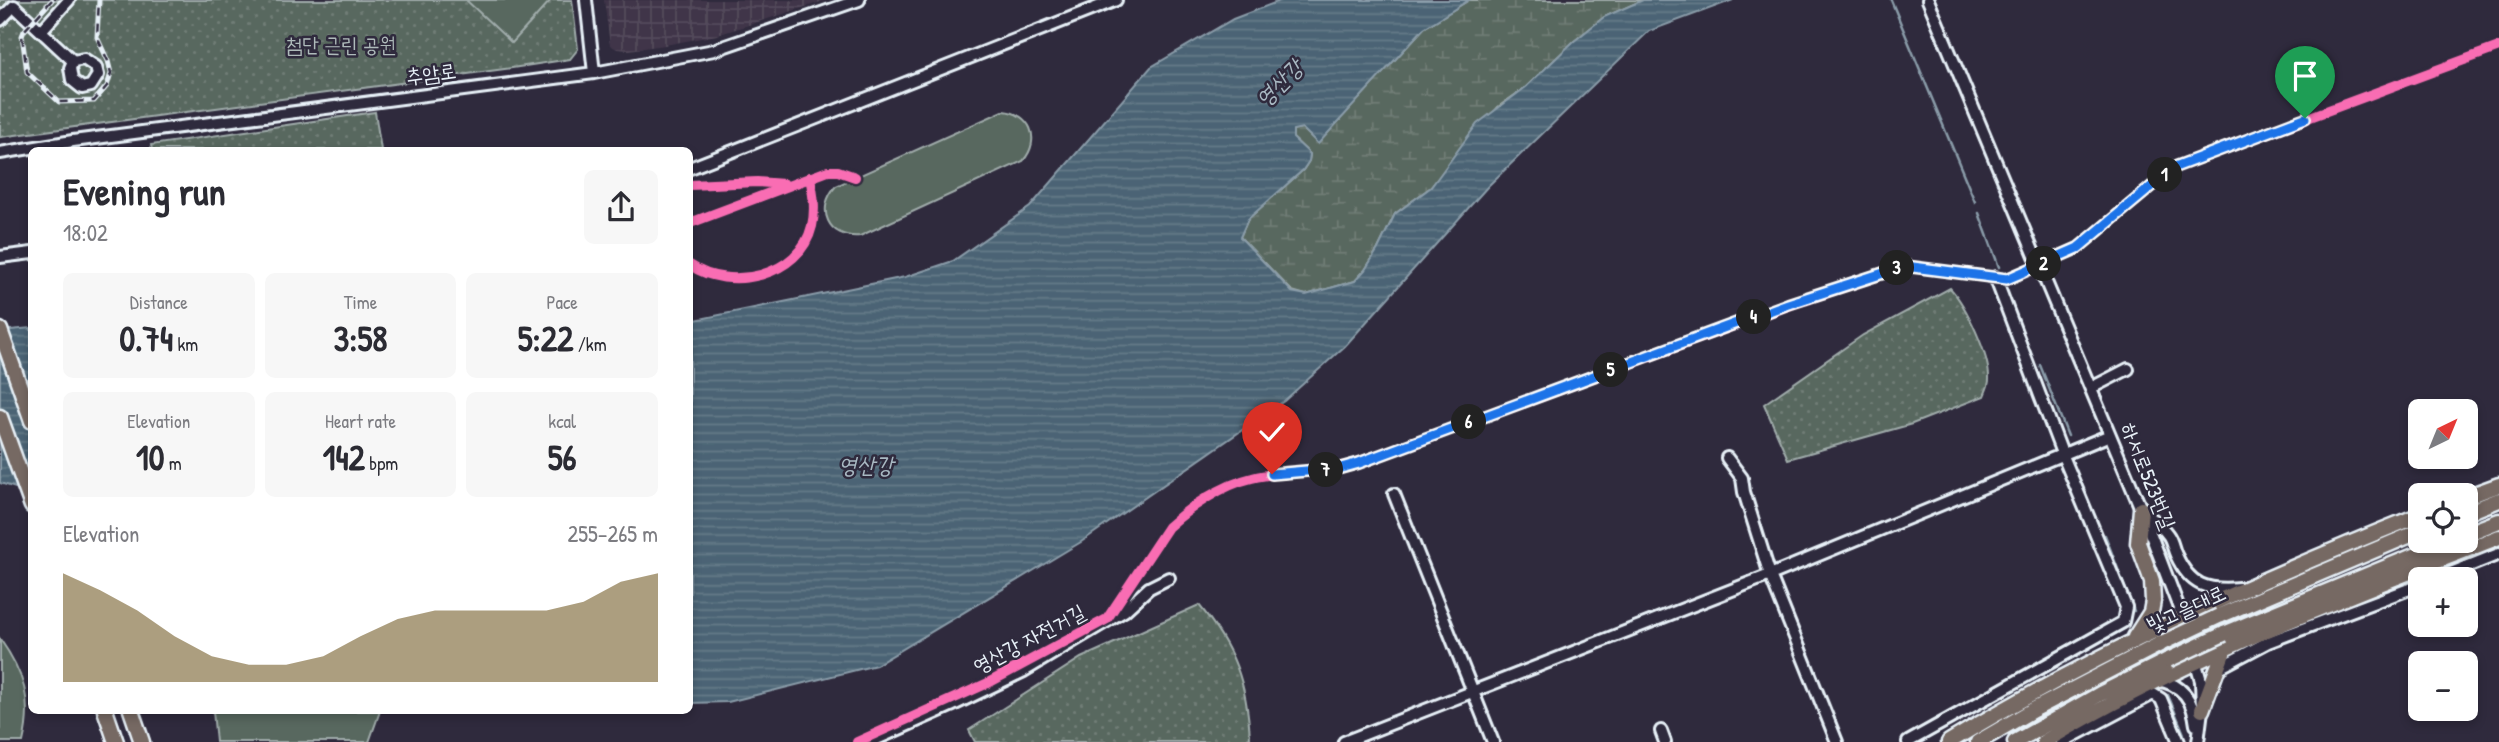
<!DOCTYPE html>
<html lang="en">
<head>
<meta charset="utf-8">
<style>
	body { margin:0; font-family:"Patrick Hand","Poor Story",sans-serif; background:#f7f7f7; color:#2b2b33; height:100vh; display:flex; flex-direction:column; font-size:26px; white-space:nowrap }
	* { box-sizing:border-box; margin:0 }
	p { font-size:23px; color:#7c7c81 }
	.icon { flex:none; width:38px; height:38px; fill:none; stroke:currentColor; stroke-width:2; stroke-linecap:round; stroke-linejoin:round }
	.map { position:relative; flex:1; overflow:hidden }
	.sheet { position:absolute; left:28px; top:147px; width:665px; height:567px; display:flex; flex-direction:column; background:#fff; border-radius:10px; box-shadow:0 4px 10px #0003 }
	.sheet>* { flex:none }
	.needle { width:46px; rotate:43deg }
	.fabs { position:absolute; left:2408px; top:399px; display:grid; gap:14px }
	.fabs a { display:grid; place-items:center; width:70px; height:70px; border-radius:10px; background:#fff; box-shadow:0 4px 10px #0003; font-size:35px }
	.pin { position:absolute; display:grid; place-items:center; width:60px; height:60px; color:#fff; margin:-72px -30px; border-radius:50% 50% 50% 0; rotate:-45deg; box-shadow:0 0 7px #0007 }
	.pin .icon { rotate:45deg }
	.km { position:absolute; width:35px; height:35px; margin:-18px; border-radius:50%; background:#222; color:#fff; font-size:19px; line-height:35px; text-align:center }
	.round { display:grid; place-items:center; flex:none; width:74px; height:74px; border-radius:10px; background:#f7f7f7 }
	.overview { display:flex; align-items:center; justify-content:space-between; height:119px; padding:0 35px }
	h1 { font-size:38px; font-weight:800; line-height:52px }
	.stats { display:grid; grid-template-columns:repeat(3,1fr); gap:10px; height:119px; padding:7px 35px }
	.stats div { display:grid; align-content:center; border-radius:10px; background:#f7f7f7; text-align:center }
	.stats b { font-size:35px; font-weight:800 }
	.stats small { font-size:19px; font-weight:400 }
	.stats p { font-size:19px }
	.chart { height:196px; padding:14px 35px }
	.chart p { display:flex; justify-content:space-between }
	.chart svg { width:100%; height:126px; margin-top:7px; fill:#8a764a; opacity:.7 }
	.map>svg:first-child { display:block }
</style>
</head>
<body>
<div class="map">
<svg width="2499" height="742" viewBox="0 0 2499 742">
	<defs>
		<pattern id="industrial-grid" width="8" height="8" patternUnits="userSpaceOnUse" patternTransform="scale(1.75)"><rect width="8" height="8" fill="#413649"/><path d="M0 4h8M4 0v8" fill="none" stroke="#534a5b"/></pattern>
		<pattern id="grass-dots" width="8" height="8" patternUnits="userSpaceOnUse" patternTransform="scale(1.75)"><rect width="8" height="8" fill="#58675e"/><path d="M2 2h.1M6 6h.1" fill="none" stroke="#707d76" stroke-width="1.8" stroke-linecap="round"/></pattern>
		<pattern id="wetland-marsh" width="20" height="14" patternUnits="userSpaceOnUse" patternTransform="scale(1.75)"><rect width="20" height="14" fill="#58675e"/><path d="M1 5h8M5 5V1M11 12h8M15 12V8" fill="none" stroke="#707d76"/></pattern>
		<pattern id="water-rules" width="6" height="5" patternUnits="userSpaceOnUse" patternTransform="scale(1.75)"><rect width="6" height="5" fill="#4b6474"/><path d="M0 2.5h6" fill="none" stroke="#657b89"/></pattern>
	</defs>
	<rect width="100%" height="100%" fill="#2f2a3d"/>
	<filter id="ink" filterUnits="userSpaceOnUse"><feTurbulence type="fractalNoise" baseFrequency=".0143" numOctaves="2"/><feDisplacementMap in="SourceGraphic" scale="14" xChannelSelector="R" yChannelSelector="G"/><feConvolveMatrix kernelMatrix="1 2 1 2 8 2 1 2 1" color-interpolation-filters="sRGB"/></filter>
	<g filter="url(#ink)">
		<path fill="url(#industrial-grid)" d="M604,0H827L717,35L665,45L629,50L617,49L610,45Z"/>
		<path fill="url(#grass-dots)" stroke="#a0acab" stroke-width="2" d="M0,0H572L578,49L570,59L512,68L0,137Z
			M375,112L381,150H152L151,145Z
			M1950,288C1966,305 1990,356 1989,380C1989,385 1986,391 1984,396L1912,424L1788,459L1764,404L1863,335Z
			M1199,605C1234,648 1247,682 1250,738L1239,742H975L969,730L1081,658Z"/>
		<path fill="url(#wetland-marsh)" stroke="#a0acab" stroke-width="2" d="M1469,0H1643L1604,17L1573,42L1526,87L1498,107L1431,187L1395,214L1378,249L1365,270L1355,281L1306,295L1292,291L1240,237L1248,219L1303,170L1309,161L1310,154L1293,138L1292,130L1302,128L1318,143L1424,28Z"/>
		<path fill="#58675e" stroke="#a0acab" stroke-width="2" d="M466,0H551L512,43Z
			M1003,111C1030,113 1042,139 1023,161L860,236C828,239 815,209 836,186Z
			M0,639C24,673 33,701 23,742H0Z
			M213,711V710L380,711L369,742H216Z"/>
		<path fill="url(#water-rules)" stroke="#8a9ca9" stroke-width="2" d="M1282,0H1469L1424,28L1318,144L1302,128L1293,130V138L1310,154L1309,161L1303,170L1248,219L1240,237L1292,292L1306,295L1355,281L1365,270L1378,249L1395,214L1431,187L1477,124L1526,87L1573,42L1604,17L1643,0H1733L1649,31L1488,186L1345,346L1284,401L1081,542L876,665L728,702L690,703V321L905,277L953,261L1030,207L1151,67L1233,19Z
			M31,328V493L0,483V331Z"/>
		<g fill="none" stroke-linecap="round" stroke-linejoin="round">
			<path stroke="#8a9ca9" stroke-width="2.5" d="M1891,0L1975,202
				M1979,213L1999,267
				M2040,365L2068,436
				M2105,535L2134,611
				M2168,695L2184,734"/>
			<g stroke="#e8f1f8" stroke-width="16">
				<path id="minor" d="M586,0L594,73
					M1928,0L2141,509L2182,616L2201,681L2202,710L2198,742
					M0,20L14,6L73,61
					M41,31L69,0
					M84,59L96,67L98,75L91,86L82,88L72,80L70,68L73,61Z
					M0,153L73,141L594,73L714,50L859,0
					M690,168L1116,0
					M0,257L32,253
					M2091,388L2128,369
					M1727,458L1742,478L1744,492L1770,575L1837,742
					M1394,494L1493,742
					M2143,511C2151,518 2162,526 2168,535C2172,540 2173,549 2176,555C2190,586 2207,591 2239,588
					M2436,579L2499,554
					M2217,669L2268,642L2420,585
					M2157,680C2183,684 2193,700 2196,725
					M1661,731L1665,742
					M870,742L951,706L1024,671L1124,611L1149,588L1169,578
					M1344,742L1770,575L2110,435
					M1908,742L2123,622L2126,607L2063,456L1995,277
					M2062,742L2153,694L2161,699L2179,742"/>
			</g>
			<g stroke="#e8f1f8" stroke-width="19">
				<path id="major" d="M0,330L32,421
					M0,417L32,506
					M2466,497L2499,485
					M2466,513L2499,500
					M2466,534L2499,521
					M2219,616L2420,531
					M2224,634L2450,541
					M2135,637L2151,612L2153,601L2152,581L2138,543L2141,509
					M105,710L116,742
					M131,710L142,742
					M2202,710L2225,648
					M1949,742C2099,651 2257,580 2420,515
					M1978,742L2033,710L2162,643
					M2015,742L2100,694L2168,660
					M2044,742C2187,656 2344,598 2499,537"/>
			</g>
			<use href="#minor" stroke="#2f2a3d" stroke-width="10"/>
			<use href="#major" stroke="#766964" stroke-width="14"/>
			<g stroke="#e8f1f8" stroke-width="5">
				<path id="rail" d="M52,0L24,31L22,36L27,72L59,102L94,101L107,86L111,73L108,61L97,37L99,0"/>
			</g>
			<use href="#rail" stroke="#2f2a3d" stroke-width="2.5" stroke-dasharray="8" stroke-linecap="butt"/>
			<g stroke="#e8f1f8" stroke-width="19" stroke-linecap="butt">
				<path id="major-bridge" d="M2162,643L2219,616
					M2168,660L2224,634"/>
			</g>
			<use href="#major-bridge" stroke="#766964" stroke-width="14"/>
			<g stroke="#2f2a3d" stroke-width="15">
				<path id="cycleway" d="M690,185L757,182L784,184
					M690,223L828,171H838L855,177
					M690,265C729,292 800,277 812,226C816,209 813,193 810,177
					M857,742L988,683L1107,619L1168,527C1190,507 1222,485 1252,478C1287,469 1324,473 1359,463L1789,305L1905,266L2007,279L2078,248L2175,167L2499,47"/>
			</g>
			<use href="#cycleway" stroke="#f96db3" stroke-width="10"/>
		</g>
	</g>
	<g fill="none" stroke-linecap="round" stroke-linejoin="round" filter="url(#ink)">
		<g stroke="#fff" stroke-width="14">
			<path id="route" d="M1272,474L1341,468L1359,463L1788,304L1905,266L2007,279L2078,248L2175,167L2305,118"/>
		</g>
		<use href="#route" stroke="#1a73e8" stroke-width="9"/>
	</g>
	<g text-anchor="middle" stroke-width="5" stroke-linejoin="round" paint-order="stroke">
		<g font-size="21" fill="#aebaba" stroke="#2f2a3d">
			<text x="341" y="52">첨단 근린 공원</text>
		</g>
		<g font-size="21" fill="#e8f1f8" stroke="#2f2a3d">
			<text transform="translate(431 74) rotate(-8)" y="7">추암로</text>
			<text transform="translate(2148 476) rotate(68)" y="7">하서로523번길</text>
			<text transform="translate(2186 609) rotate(-25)" y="7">빛고을대로</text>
			<text transform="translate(1029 639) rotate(-28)" y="7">영산강 자전거길</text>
		</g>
		<g font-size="23" font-style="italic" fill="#a9b9c3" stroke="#2f2a3d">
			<text transform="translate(1279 83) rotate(-45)" y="8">영산강</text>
			<text x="866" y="473">영산강</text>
		</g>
	</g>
</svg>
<div class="fabs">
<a><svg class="needle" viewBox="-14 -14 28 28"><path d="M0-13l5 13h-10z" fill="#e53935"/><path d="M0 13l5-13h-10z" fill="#7c7c81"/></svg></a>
<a><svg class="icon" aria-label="locate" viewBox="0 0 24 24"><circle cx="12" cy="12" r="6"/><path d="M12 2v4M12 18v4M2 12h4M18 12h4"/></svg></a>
<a>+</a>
<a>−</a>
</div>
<div class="pin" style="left:2305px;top:118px;background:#1e9e55"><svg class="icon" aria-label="arrive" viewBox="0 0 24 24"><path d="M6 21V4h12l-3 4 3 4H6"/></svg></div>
<div class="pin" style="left:1272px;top:474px;background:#d93025"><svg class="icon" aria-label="check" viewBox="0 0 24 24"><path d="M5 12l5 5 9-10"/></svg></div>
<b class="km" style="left:2165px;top:175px">1</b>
<b class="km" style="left:2044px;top:264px">2</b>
<b class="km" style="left:1897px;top:268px">3</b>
<b class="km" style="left:1754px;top:317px">4</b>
<b class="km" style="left:1611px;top:370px">5</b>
<b class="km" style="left:1469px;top:422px">6</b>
<b class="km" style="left:1326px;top:470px">7</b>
<section class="sheet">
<div class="overview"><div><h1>Evening run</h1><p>18:02</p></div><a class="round"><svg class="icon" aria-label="share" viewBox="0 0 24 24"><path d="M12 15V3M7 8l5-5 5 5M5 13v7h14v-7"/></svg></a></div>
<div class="stats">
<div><p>Distance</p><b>0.74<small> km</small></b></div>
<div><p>Time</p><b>3:58</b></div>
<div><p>Pace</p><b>5:22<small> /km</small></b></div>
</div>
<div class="stats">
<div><p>Elevation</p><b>10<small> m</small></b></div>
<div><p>Heart rate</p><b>142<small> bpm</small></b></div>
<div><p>kcal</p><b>56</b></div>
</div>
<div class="chart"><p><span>Elevation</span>255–265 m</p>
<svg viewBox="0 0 160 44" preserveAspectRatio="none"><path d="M0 44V6L10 12L20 19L30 28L40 35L50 38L60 38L70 35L80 28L90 22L100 19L110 19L120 19L130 19L140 16L150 9L160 6V44z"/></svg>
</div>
</section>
</div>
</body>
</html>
